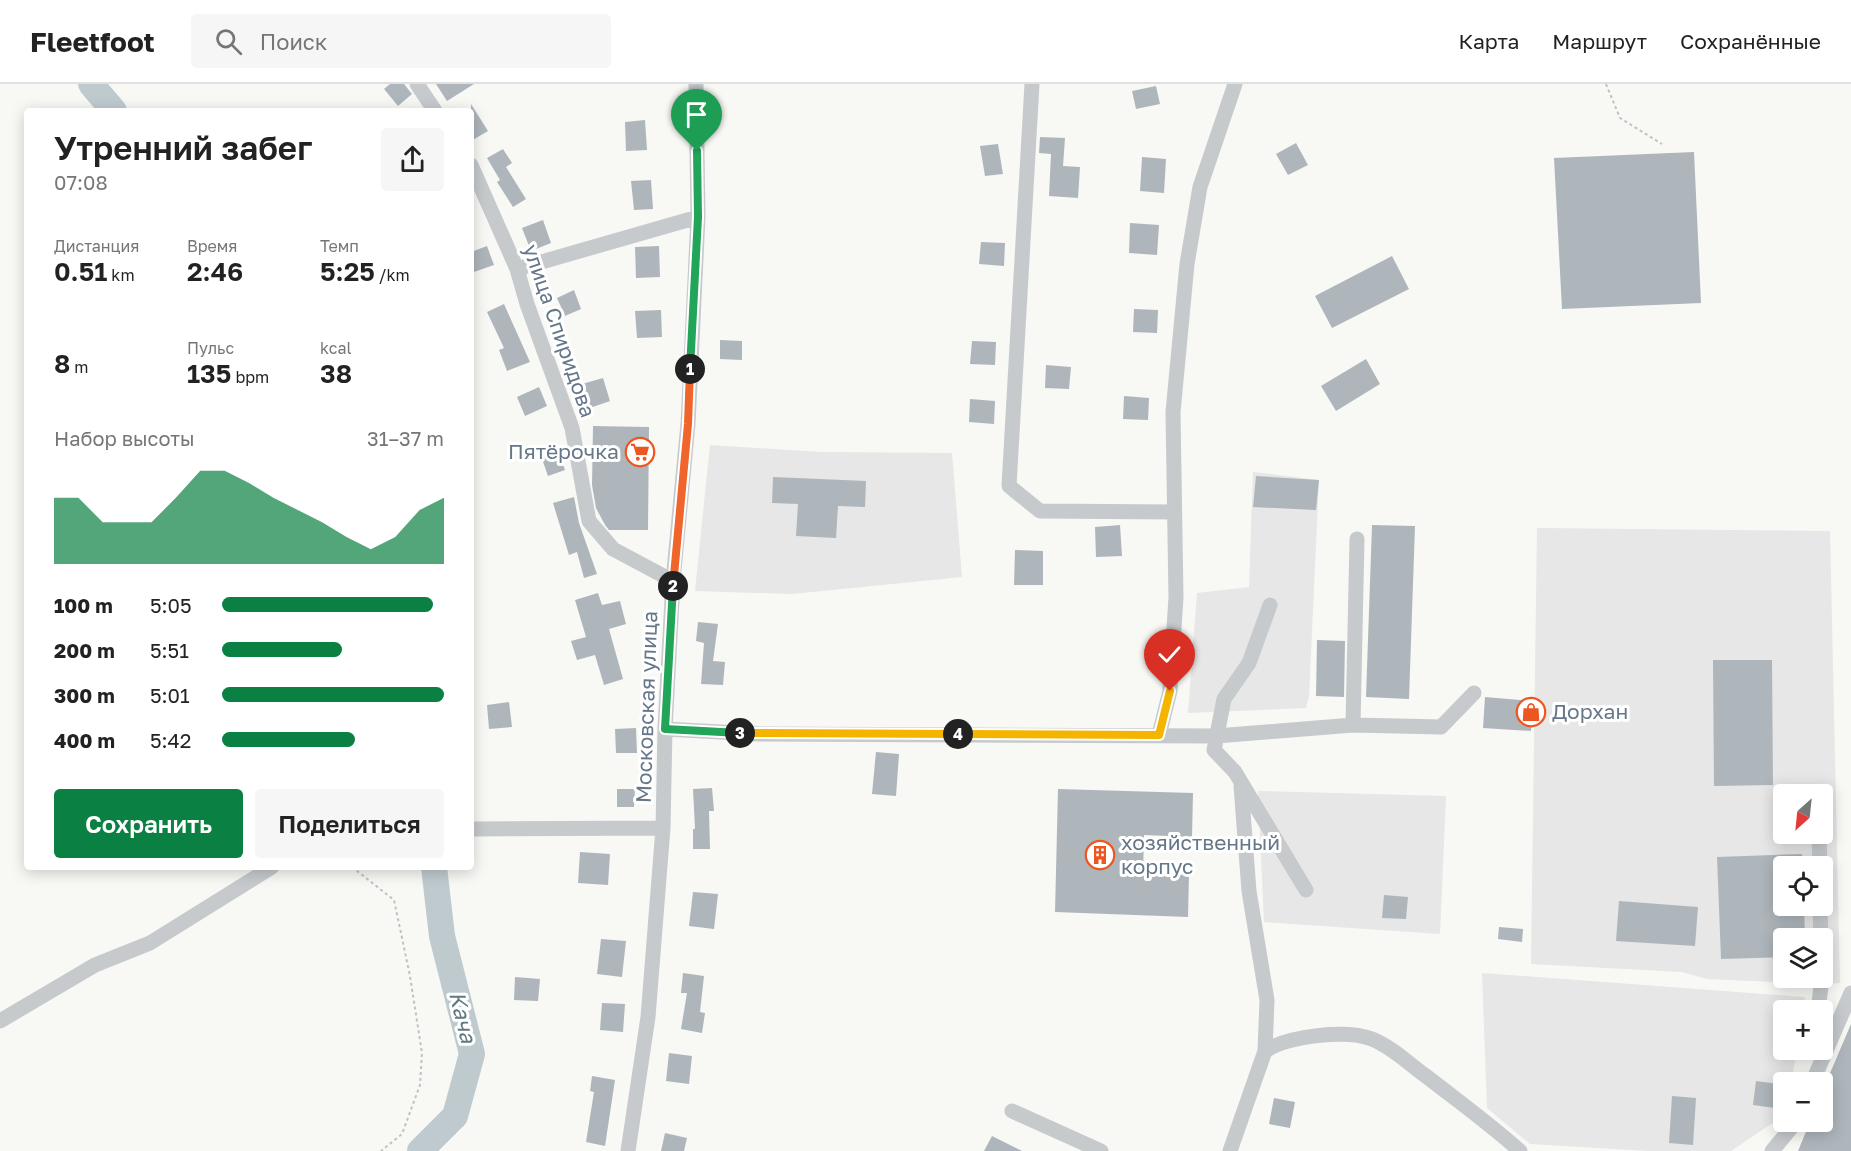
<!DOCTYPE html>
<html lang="ru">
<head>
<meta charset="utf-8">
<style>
	body { margin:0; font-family:"Golos Text",sans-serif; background:#f6f6f6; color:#222; height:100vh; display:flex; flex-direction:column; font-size:22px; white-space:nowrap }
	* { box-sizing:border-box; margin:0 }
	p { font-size:20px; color:#767676 }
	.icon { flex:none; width:33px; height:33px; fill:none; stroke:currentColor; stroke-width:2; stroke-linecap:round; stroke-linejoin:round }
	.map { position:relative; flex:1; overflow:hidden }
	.panel { position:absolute; left:24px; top:24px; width:450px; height:762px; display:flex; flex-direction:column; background:#fff; border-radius:6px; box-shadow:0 3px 15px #0003 }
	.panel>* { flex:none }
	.needle { width:39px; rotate:207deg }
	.fabs { position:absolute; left:1773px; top:700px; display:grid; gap:12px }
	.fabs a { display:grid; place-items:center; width:60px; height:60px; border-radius:6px; background:#fff; box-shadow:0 3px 15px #0003; font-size:30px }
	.pin { position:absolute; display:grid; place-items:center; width:51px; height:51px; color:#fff; margin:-62px -26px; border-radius:50% 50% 50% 0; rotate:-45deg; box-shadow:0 0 6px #0007 }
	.pin .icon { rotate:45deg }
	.km { position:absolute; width:30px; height:30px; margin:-15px; border-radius:50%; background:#222; color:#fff; font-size:16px; line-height:30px; text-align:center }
	.round { display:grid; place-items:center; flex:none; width:63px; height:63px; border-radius:6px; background:#f6f6f6 }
	.headline { display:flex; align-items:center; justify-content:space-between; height:102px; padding:0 30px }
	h1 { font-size:33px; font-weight:600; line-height:45px }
	.stats { display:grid; grid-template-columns:repeat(3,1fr); gap:9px; height:102px; padding:6px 30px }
	.stats div { display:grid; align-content:center }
	.stats b { font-size:26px; font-weight:600 }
	.stats small { font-size:16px; font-weight:400 }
	.stats p { font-size:16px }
	.chart { height:168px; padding:12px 30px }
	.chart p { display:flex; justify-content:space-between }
	.chart svg { width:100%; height:108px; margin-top:6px; fill:#0b8043; opacity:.7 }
	.cta { display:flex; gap:12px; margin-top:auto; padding:12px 30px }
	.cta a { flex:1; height:69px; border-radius:6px; background:#0b8043; color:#fff; font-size:24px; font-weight:600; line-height:69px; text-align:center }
	.cta a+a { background:#f6f6f6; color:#222 }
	ul { padding:0 30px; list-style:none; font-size:20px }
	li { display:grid; grid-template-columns:96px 72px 1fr; align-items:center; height:45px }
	li i { height:15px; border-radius:8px; background:#0b8043 }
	header { display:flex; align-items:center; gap:36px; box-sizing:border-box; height:84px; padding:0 30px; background:#fff; border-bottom:2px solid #e0e0e0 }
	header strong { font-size:28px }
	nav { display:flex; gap:33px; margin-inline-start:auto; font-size:21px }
	.search { width:420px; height:54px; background:#f6f6f6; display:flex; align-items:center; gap:15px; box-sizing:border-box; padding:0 21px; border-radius:6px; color:#767676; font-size:22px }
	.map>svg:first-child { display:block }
</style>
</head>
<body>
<header>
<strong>Fleetfoot</strong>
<div class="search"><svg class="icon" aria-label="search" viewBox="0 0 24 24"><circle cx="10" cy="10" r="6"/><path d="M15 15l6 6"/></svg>Поиск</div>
<nav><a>Карта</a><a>Маршрут</a><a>Сохранённые</a></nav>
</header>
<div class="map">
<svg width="1851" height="1067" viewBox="0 0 1851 1067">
	<rect width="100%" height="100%" fill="#f8f8f5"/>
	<path fill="#e6e7e6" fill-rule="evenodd" d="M710,361L822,368L952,369L962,493L792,510L695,507Z
		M1253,388L1319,396L1309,612L1306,624L1188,629L1197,509L1249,503Z
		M1537,444L1830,447L1840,899L1822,900L1707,895L1682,888L1531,880ZM1784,711H1822V750H1784ZM1784,783H1822V822H1784ZM1784,855H1822V894H1784Z
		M1258,707L1446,712L1440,850L1264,838Z
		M1482,889L1805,913L1803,927H1784V966H1797L1791,999H1784L1783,1032L1731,1067H1648L1530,1060L1487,1024Z"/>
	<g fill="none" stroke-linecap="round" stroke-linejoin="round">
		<path stroke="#bfcacf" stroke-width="26" d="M91,0L114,27
			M420,1067L455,1032L472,970L442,852L434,783"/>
	</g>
	<path fill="#aeb6bc" d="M390,0H404L412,10L398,22L384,5Z
		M436,0H474L447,17Z
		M1156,2L1160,20L1136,25L1132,7Z
		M471,20L488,47L471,57Z
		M645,36L647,66L626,67L625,38Z
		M1040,53L1065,54L1063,82L1080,83L1078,114L1049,112L1051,70L1039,69Z
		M1296,59L1308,81L1288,91L1276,70Z
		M998,60L1003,90L985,92L980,62Z
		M503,65L512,79L506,83L526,115L513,123L497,98L500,96L487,74Z
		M1694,68L1701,219L1562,225L1554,74Z
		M1142,73L1166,75L1164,109L1140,107Z
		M651,96L653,125L634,126L631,97Z
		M543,136L551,159L531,167L522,144Z
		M1130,139L1159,141L1157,171L1129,169Z
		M981,158L1005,159L1004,182L979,180Z
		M487,162L494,181L471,189V168Z
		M659,162L660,193L636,194L635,163Z
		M1392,172L1409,205L1332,244L1315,212Z
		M574,206L581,225L565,232L557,214Z
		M504,220L530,278L507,287L499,266L504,264L487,228Z
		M1134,225L1158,226L1157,249L1133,248Z
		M661,226L662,253L637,254L635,227Z
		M720,256L742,257V276L720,275Z
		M972,257L996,258L995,281L970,280Z
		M1366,275L1380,300L1336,327L1321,302Z
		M1046,281L1071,283L1069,305L1045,304Z
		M603,294L610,317L590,324L582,300Z
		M539,303L547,322L525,332L517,313Z
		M1124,312L1149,314L1148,336L1123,335Z
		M970,315L995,317L994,340L969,338Z
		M593,342L649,343L648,446H609L605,441L596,424L592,401Z
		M558,366L565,386L548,392L541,372Z
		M1256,392L1319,396L1316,426L1253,423Z
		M773,393L866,397L865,423L838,422L836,454L796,452L798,420L772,419Z
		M574,413L579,439L597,490L584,494L577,468L569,471L553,419Z
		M1120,441L1122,472L1096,473L1095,443Z
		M1372,441L1415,442L1409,615L1366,613Z
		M1015,466L1043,467V501H1014Z
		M598,509L602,521L620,517L626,540L609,545L623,595L604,601L595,571L577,576L571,557L586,553L575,516Z
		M698,538L718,540L713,577L725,578L723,601L701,600L704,559L696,557Z
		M1317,556L1345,557L1344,613L1316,612Z
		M1713,576H1772L1773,701L1714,702Z
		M1485,613L1533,617L1531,647L1483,644Z
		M509,618L512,643L489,645L487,621Z
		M636,644L637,669H616L615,645Z
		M876,668L899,670L896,712L872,710Z
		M712,704L714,727H709L710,765H693V745H695L693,705Z
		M617,705H635L634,723H617Z
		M1058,705L1193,709L1192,753L1144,751L1143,789L1189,791L1188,833L1055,828Z
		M580,768L610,770L608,801L578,799Z
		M1802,770L1803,783H1784V822H1804L1805,855H1784V873L1721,875L1717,773Z
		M693,808L718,810L714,845L689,842Z
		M1384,811L1408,813L1406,835L1382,834Z
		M1619,817L1698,823L1695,862L1616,857Z
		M1499,843L1523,845L1522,858L1498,855Z
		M601,855L626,857L622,893L597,890Z
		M683,889L704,892L700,928L705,929L702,949L681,945L687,909H681Z
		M515,893L540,895L538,917L514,916Z
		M602,919L625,920L623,948L600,946Z
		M1851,940V1067H1798L1810,1038H1822V1008Z
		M669,969L692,972L689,1000L666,997Z
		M592,992L615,996L605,1062L586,1058L594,1008L590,1007Z
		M1756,997L1779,1000L1775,1024L1753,1021Z
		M1672,1012L1696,1014L1693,1061L1669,1059Z
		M1274,1014L1295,1018L1290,1044L1269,1040Z
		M665,1049L687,1054L684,1067H661Z
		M992,1052L1022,1067H984Z"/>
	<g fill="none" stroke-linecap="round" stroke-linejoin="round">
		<path stroke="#bfc2c4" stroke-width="2" stroke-dasharray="3 3" stroke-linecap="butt" d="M1606,0L1620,34L1662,60
			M352,783L394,816L410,892L422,969L420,1001L402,1050L381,1067"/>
		<path stroke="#c6cacd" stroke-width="15" d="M417,0L435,27
			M1032,0L1009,402L1040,427L1174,428
			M471,81L517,185L527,220L572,344L589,437L613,465L673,497
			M517,185L698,133
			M1270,521L1249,579L1224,615L1214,666L1235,688L1306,806
			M1353,641L1357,455
			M665,645L758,650L1216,652L1353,641L1441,643L1474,609
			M1159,651L1170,607L1176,513L1173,328L1187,180L1200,103L1235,0
			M471,745L663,744
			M1819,753L1820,783
			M1820,822L1821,855
			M1818,927L1822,894
			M0,937L95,881L150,859L272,783
			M1265,967C1288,952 1346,945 1372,955C1392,963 1409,980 1426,992C1458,1017 1490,1040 1520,1067
			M1812,999L1851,909
			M1012,1027L1101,1067
			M628,1067L648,933L663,744L665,645L673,497L688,340L698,133L696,0
			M1230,1067L1265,967L1267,916L1249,807L1241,702
			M1772,1067L1796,1038"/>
	</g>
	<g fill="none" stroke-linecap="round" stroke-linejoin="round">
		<g stroke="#fff" stroke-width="12">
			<path id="split-1" d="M690,285L698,133L697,67"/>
		</g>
		<g stroke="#fff" stroke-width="12">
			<path id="split-2" d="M673,502L688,340L690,285"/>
		</g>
		<g stroke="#fff" stroke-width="12">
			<path id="split-3" d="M673,502L665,645L740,649"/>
		</g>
		<g stroke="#fff" stroke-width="12">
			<path id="split-4" d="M740,649L958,650"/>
		</g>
		<g stroke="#fff" stroke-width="12">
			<path id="split-5" d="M958,650L1159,651L1170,607"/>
		</g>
		<use href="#split-1" stroke="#22a559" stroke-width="8"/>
		<use href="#split-2" stroke="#f0652b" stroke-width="8"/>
		<use href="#split-3" stroke="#22a559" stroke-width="8"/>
		<use href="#split-4" stroke="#f5b400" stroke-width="8"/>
		<use href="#split-5" stroke="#f5b400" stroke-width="8"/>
	</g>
	<defs>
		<g id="supermarket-ring" transform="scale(1.5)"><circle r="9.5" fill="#fff" stroke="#ed5620" stroke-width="1.5"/><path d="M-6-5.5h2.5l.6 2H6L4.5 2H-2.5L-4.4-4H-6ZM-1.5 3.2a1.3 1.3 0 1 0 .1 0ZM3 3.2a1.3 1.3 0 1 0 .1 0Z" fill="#ed5620"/></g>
		<g id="shop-ring" transform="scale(1.5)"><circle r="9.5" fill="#fff" stroke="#ed5620" stroke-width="1.5"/><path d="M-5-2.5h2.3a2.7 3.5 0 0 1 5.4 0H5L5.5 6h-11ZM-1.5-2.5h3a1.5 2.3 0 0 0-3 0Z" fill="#ed5620"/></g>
		<g id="building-ring" transform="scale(1.5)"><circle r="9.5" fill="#fff" stroke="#ed5620" stroke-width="1.5"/><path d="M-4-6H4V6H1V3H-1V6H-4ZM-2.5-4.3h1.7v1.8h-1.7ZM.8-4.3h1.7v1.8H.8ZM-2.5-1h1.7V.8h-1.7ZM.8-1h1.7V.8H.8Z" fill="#ed5620"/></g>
	</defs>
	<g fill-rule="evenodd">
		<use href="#supermarket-ring" x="640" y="368"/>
		<use href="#shop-ring" x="1531" y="628"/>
		<use href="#building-ring" x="1100" y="771"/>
	</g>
	<g text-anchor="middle" stroke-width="6" stroke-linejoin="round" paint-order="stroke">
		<g font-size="21" fill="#657788" stroke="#fff">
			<text transform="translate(559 247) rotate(71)" y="7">улица Спиридова</text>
			<text transform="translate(647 623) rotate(-88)" y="7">Московская улица</text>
		</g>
		<g font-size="21" fill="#657788" stroke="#fff" text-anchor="start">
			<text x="619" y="375" text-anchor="end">Пятёрочка</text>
			<text x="1552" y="635">Дорхан</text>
			<text x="1121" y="766">хозяйственный<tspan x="1121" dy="24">корпус</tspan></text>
		</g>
		<g font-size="22" font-style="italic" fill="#617983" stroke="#fff">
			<text transform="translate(463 933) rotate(76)" y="8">Кача</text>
		</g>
	</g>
</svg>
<div class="fabs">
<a><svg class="needle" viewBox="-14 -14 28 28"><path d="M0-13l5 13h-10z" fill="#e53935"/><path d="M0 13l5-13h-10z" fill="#767676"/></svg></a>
<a><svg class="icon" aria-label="locate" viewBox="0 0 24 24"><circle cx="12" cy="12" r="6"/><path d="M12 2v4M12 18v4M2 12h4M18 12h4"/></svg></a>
<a><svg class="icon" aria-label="layers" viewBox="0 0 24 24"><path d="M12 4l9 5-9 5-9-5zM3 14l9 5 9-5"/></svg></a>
<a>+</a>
<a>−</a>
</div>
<div class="pin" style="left:697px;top:67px;background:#1e9e55"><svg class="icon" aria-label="arrive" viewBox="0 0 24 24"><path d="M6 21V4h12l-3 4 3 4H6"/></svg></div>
<div class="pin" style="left:1170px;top:607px;background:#d93025"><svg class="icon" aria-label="check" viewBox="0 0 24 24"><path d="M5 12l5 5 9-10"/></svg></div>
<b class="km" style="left:690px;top:285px">1</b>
<b class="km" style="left:673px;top:502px">2</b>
<b class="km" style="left:740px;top:649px">3</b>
<b class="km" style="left:958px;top:650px">4</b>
<section class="panel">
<div class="headline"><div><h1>Утренний забег</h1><p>07:08</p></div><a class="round"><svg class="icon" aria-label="share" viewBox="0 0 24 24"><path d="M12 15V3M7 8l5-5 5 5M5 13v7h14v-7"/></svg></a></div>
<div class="stats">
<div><p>Дистанция</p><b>0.51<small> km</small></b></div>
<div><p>Время</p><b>2:46</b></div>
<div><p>Темп</p><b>5:25<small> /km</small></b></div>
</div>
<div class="stats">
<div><b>8<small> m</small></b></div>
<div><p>Пульс</p><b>135<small> bpm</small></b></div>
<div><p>kcal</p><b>38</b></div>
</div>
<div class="chart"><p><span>Набор высоты</span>31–37 m</p>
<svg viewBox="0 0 160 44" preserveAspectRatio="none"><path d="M0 44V17L10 17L20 27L30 27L40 27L50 17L60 6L70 6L80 11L90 17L100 22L110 27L120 33L130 38L140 33L150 22L160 17V44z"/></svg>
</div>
<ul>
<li><b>100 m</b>5:05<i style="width:95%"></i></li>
<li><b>200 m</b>5:51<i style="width:54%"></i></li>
<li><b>300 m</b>5:01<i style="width:100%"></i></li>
<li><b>400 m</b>5:42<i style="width:60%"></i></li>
</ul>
<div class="cta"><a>Сохранить</a><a>Поделиться</a></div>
</section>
</div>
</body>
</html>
